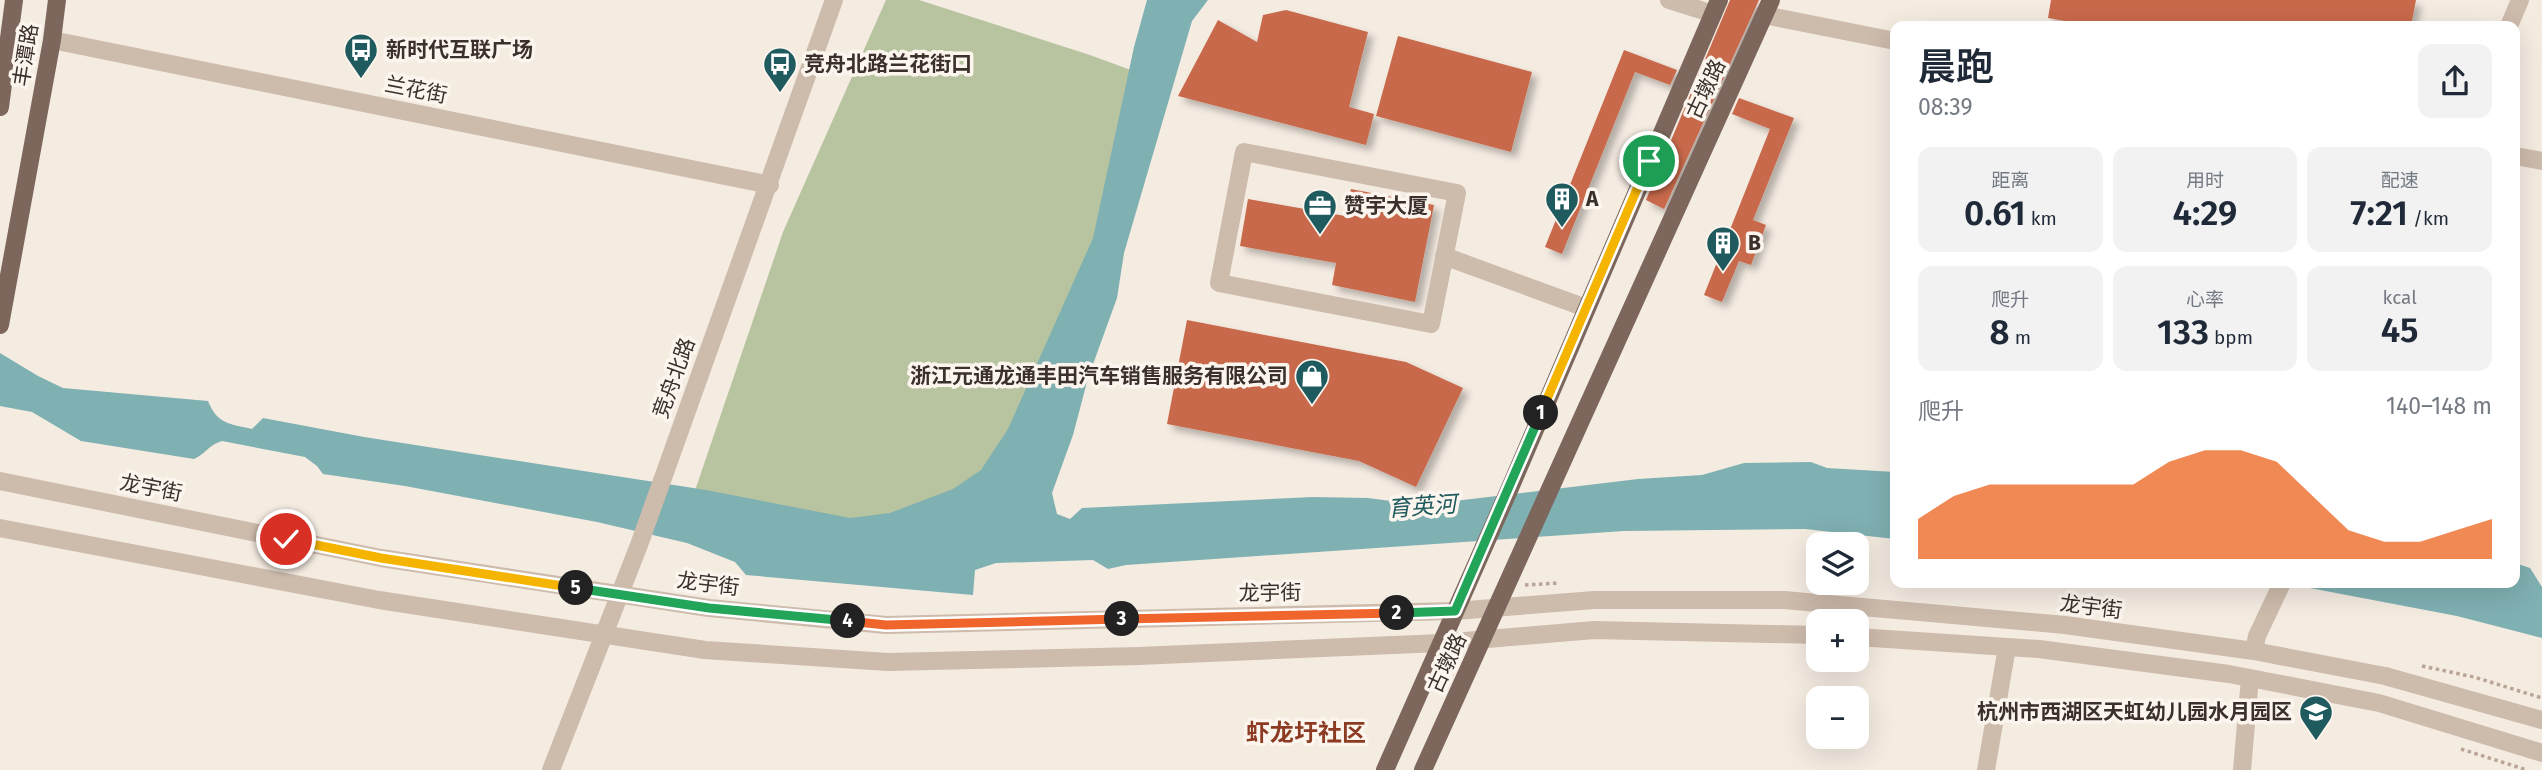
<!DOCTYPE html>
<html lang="zh">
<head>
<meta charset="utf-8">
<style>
	body { margin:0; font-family:"Fira Sans","Noto Sans SC",sans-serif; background:#f2f2f3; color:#1f2937; height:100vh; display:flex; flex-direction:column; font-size:26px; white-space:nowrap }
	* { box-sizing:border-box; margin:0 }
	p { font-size:23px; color:#747a83 }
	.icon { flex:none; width:38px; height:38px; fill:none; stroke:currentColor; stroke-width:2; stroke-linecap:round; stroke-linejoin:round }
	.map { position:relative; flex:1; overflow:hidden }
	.panel { position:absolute; left:1890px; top:21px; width:630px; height:567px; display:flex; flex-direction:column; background:#fff; border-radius:14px; box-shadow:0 7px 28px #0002 }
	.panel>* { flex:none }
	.controls { position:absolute; left:1806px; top:532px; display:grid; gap:14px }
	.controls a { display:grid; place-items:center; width:63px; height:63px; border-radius:14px; background:#fff; box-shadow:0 7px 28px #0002; font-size:35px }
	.pin { position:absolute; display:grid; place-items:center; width:60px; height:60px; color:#fff; margin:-30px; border:4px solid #fff; border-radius:50%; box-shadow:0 2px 7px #0007 }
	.km { position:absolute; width:35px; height:35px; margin:-18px; border-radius:50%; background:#222; color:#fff; font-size:19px; line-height:35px; text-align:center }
	.round { display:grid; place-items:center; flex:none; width:74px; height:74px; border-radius:14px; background:#f2f2f3 }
	.headline { display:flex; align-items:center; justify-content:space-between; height:119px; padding:0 28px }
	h1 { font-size:38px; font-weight:600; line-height:52px }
	.stats { display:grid; grid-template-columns:repeat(3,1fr); gap:10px; height:119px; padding:7px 28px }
	.stats div { display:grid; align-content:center; border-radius:14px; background:#f2f2f3; text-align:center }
	.stats b { font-size:35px; font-weight:600 }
	.stats small { font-size:19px; font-weight:400 }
	.stats p { font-size:19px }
	.chart { height:196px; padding:14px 28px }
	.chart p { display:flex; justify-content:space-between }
	.chart svg { width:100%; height:126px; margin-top:7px; fill:#ea580c; opacity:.7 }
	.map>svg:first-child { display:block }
</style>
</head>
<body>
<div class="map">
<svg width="2542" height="770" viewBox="0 0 2542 770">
	<defs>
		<filter id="shadow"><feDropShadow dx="5.5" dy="5.5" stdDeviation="3.5" flood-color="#0004"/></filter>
	</defs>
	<rect width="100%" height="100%" fill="#f4ebe1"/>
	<path fill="#b8c4a0" d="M886,0H919L1090,55L1155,79L992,543L686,517L783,232Z"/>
	<path fill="#7fb0b2" d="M1147,0H1208L1192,21L1124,253L1117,298L1088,378L1073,435L1052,493L1057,514L1070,519L1082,508L1313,497L1368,498L1421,505L1638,479L1702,475L1744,463L1811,462L1827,468L1895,472V539L1805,529L1624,531L1126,565L1108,569L1093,560L996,563L975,570L973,595L746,575L735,562L687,543L597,522L405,486L323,474L317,466L305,457L222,441C207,446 207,453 194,459L81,441L32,412L0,406V353L38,376L63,388L208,401C217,424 230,424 252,429L263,418L364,437L706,490L850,518L890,513L953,489L981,470L1008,429L1093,238L1134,47Z
		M2515,563L2530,568L2542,587V638L2457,616L2284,583H2515Z"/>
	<path fill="#c8694b" filter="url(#shadow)" d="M1730,0H1759L1664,209L1646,200Z
		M2051,0H2416L2411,26H2094L2048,18Z
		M1286,10L1368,32L1349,107L1374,114L1366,145L1178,96L1218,20L1257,42L1263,15Z
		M1398,36L1532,72L1511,152L1376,116Z
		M1624,50L1677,70L1670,85L1635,72L1562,254L1545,247Z
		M1739,98L1794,118L1753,220L1766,225L1751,265L1739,261L1722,302L1704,295L1770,129L1732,114Z
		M1351,189L1434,205L1415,302L1332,285L1336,263L1240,246L1248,199L1345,216Z
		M1187,320L1406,362L1463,388L1416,487L1359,461L1167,424Z"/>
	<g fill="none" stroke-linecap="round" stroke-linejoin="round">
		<path stroke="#b9a596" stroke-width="3.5" stroke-dasharray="3.5 3.5" stroke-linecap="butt" d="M1525,585L1559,583
			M2422,666L2474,677L2542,698
			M2461,749L2527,770"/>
		<path stroke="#cdbbac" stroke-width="18" d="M1669,0L1713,14
			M1764,15L1895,41
			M2509,26L2520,0
			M52,40L770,185
			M1244,152L1457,193L1431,324L1219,283Z
			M2515,156L2542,161
			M1444,256L1586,308
			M0,481L381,558L709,608L886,625L1455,611L1594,600H1784L2065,625L2254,651L2385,676L2542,720
			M0,528L379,600L705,650L888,662L1139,656L1441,643L1594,630L1818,635
			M1857,637L2039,649L2229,674L2379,703L2542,753
			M2254,651L2257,636L2282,583
			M551,770L639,545L834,0
			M1986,770L2007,647
			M2242,770L2250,678"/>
		<path stroke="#7d675c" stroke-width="18" d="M0,107L14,0
			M0,325L52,40L57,0
			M1385,770L1510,488L1719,0
			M1423,770L1771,0"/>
	</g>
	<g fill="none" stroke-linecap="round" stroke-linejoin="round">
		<g stroke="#fff" stroke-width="14">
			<path id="split-1" d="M1541,413L1649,161"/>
		</g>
		<g stroke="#fff" stroke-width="14">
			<path id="split-2" d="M1397,613L1455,611L1541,413"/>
		</g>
		<g stroke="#fff" stroke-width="14">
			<path id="split-3" d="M1122,619L1397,613"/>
		</g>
		<g stroke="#fff" stroke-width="14">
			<path id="split-4" d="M848,621L886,625L1122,619"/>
		</g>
		<g stroke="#fff" stroke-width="14">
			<path id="split-5" d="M576,588L709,608L848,621"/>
		</g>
		<g stroke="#fff" stroke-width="14">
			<path id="split-6" d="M286,539L381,558L576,588"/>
		</g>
		<use href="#split-1" stroke="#f5b400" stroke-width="9"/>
		<use href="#split-2" stroke="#22a559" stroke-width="9"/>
		<use href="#split-3" stroke="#f0652b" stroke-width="9"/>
		<use href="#split-4" stroke="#f0652b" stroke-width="9"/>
		<use href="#split-5" stroke="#22a559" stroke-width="9"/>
		<use href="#split-6" stroke="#f5b400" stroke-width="9"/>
	</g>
	<defs>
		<g id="bus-pin" transform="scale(1.75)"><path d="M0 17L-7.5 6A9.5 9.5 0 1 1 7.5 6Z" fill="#1f5a5e" stroke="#fbf5ee"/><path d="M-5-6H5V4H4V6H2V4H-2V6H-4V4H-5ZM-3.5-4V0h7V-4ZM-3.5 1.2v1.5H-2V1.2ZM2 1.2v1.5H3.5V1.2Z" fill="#fff"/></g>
		<g id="building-pin" transform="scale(1.75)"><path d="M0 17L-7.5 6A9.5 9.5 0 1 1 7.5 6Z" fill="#1f5a5e" stroke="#fbf5ee"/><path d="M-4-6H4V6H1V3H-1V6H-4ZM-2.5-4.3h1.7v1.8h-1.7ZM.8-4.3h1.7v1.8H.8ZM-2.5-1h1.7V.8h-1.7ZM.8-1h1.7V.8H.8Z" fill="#fff"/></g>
		<g id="office-pin" transform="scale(1.75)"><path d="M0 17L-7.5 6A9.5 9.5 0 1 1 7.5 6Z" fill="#1f5a5e" stroke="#fbf5ee"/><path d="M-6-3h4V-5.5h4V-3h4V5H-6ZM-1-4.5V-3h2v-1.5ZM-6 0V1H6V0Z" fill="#fff"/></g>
		<g id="shop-pin" transform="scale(1.75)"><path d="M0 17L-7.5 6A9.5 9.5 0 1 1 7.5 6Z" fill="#1f5a5e" stroke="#fbf5ee"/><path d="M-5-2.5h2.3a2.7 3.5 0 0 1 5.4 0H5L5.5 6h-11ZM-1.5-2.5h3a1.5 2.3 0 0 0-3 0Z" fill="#fff"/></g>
		<g id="school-pin" transform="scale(1.75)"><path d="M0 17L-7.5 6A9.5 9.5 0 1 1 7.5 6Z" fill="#1f5a5e" stroke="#fbf5ee"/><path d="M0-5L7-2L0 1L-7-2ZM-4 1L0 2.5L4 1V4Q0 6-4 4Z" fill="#fff"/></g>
	</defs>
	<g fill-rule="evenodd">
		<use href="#bus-pin" x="361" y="50"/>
		<use href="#bus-pin" x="780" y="64"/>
		<use href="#building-pin" x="1562" y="199"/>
		<use href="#office-pin" x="1320" y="206"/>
		<use href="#building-pin" x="1723" y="243"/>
		<use href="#shop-pin" x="1312" y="376"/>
		<use href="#school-pin" x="2316" y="712"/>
	</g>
	<g text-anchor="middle" stroke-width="7" stroke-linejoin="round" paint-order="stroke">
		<g font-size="21" font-weight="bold" fill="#3b302b" stroke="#fbf5ee" text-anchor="start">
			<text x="386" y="57">新时代互联广场</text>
			<text x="804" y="71">竞舟北路兰花街口</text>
			<text x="1586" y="206">A</text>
			<text x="1344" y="213">赞宇大厦</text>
			<text x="1748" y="250">B</text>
			<text x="1288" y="383" text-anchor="end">浙江元通龙通丰田汽车销售服务有限公司</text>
			<text x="2292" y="719" text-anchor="end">杭州市西湖区天虹幼儿园水月园区</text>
		</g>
		<g font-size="21" fill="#3b302b" stroke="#fbf5ee">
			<text transform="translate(26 55) rotate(-81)" y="7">丰潭路</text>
			<text transform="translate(1706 89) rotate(-65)" y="7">古墩路</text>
			<text transform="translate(416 90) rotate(11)" y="7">兰花街</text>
			<text transform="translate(674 378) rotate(-70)" y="7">竞舟北路</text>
			<text transform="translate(151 488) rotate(11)" y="7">龙宇街</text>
			<text transform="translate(708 584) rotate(7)" y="7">龙宇街</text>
			<text transform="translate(1270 593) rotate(-1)" y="7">龙宇街</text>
			<text transform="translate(2091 607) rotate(7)" y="7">龙宇街</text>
			<text transform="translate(1447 663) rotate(-65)" y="7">古墩路</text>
		</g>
		<g font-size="23" font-style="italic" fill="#1f5a5e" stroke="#fbf5ee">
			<text transform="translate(1422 506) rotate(-4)" y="8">育英河</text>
		</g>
		<g font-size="24" font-weight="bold" fill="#8c3b22" stroke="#fbf5ee">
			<text x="1306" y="741">虾龙圩社区</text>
		</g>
	</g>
</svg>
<div class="controls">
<a><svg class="icon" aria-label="layers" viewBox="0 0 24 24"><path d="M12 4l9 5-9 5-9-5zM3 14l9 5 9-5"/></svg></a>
<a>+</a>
<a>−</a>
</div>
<div class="pin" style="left:1649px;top:161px;background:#1e9e55"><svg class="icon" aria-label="arrive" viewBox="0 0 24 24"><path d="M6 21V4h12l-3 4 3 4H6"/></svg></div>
<div class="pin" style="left:286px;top:539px;background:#d93025"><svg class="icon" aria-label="check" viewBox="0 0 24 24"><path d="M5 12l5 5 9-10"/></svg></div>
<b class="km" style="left:1541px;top:413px">1</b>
<b class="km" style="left:1397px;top:613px">2</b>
<b class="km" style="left:1122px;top:619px">3</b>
<b class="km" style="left:848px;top:621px">4</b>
<b class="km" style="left:576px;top:588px">5</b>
<section class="panel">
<div class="headline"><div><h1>晨跑</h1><p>08:39</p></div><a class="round"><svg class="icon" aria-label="share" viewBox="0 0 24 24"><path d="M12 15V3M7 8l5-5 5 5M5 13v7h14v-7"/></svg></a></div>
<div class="stats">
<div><p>距离</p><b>0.61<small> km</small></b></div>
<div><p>用时</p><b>4:29</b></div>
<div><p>配速</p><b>7:21<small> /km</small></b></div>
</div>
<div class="stats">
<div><p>爬升</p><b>8<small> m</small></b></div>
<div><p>心率</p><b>133<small> bpm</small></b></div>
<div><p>kcal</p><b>45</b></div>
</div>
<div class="chart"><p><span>爬升</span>140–148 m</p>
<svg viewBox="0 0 160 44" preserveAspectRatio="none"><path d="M0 44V30L10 22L20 18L30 18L40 18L50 18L60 18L70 10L80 6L90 6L100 10L110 22L120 34L130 38L140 38L150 34L160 30V44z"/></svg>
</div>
</section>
</div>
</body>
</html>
